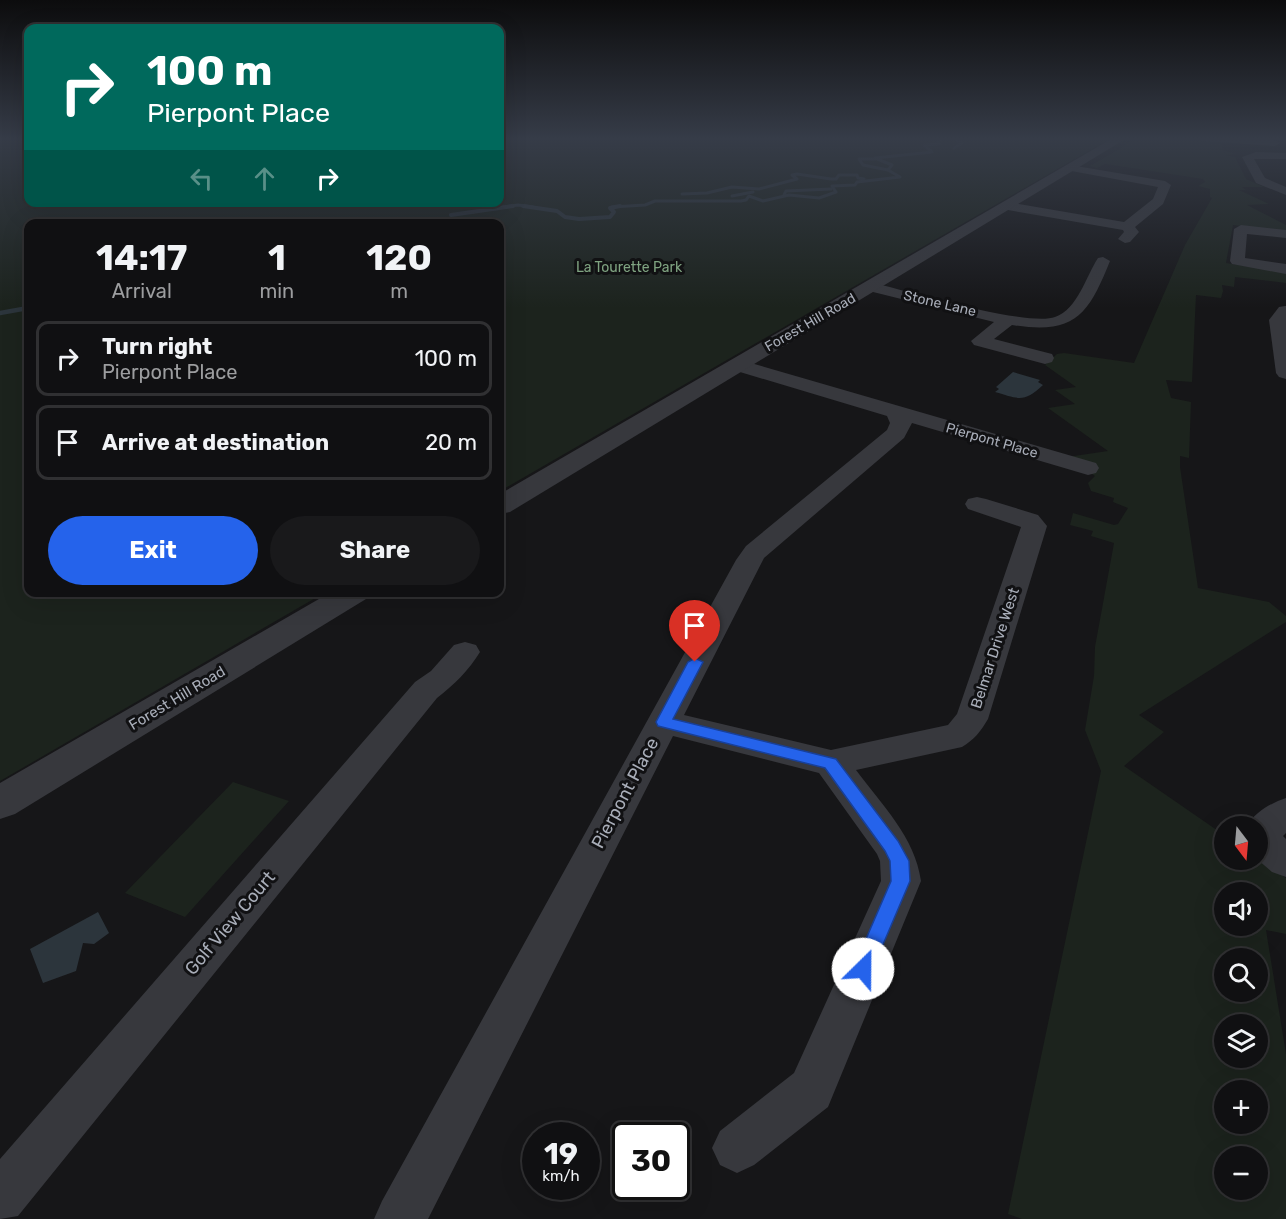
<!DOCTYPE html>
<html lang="en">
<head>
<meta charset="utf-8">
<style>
  :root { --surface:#101012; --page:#19191b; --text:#f1f3f6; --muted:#9c9d9f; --line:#303032; --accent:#2563eb }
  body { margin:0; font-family:Rubik,sans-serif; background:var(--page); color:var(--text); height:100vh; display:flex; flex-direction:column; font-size:22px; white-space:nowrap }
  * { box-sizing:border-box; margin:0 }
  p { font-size:20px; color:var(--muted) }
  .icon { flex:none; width:33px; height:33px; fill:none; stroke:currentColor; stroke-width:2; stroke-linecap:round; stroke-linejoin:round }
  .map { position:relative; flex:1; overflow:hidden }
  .side { position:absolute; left:24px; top:219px; width:480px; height:378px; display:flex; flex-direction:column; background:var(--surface); border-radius:12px; box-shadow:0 6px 24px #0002,0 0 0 2px var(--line) }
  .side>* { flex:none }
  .hud { position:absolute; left:24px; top:24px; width:480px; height:183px; border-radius:12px; box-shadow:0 6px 24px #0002,0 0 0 2px var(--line); background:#00695c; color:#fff; overflow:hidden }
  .needle { width:39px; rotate:164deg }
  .buttons { position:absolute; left:1214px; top:816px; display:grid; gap:12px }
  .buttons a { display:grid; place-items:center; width:54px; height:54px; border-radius:50%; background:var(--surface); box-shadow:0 6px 24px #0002,0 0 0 2px var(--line); font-size:30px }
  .speed { position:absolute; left:522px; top:1122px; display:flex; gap:12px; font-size:30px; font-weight:700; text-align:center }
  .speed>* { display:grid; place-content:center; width:78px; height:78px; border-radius:50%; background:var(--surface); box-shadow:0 6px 24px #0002,0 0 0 2px var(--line); line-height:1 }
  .speed small { font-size:15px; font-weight:400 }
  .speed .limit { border:3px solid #111; border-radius:9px; background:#fff; color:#111 }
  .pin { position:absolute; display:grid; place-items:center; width:51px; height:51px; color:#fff; margin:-62px -26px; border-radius:50% 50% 50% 0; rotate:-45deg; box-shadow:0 0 6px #0007 }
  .pin .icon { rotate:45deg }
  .me { position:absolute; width:66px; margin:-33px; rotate:23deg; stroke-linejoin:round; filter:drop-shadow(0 0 4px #0008) }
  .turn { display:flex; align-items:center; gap:21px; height:126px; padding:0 24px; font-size:27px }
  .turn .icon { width:78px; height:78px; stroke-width:2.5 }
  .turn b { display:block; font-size:42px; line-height:51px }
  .lanes { display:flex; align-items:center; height:57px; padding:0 24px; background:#0003; justify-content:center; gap:30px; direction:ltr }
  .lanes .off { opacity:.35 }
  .eta { display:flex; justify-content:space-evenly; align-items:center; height:102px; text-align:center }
  .eta b { font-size:36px; font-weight:700; line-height:42px }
  .button { display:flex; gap:12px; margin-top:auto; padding:12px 24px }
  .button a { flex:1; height:69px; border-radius:36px; background:var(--accent); color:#fff; font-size:24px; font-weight:700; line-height:69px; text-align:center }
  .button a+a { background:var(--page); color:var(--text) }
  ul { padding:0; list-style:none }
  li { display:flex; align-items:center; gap:18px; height:75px; margin:0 12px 9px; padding:0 12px; border:3px solid var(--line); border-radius:12px }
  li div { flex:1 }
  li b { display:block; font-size:22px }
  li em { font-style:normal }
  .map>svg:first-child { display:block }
  .green { fill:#1c231d; fill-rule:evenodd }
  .water { fill:#2c353c }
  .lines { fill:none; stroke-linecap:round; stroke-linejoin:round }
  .stream-far2 { stroke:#2c353c; stroke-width:3 }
  .stream-far1 { stroke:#2c353c; stroke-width:4 }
  .stream { stroke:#2c353c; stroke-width:4.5 }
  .minor { fill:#37383d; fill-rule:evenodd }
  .tertiary { fill:#37383d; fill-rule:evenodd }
  .route { fill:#2563eb; stroke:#184099; stroke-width:1.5 }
  .labels { text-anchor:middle; stroke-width:6; stroke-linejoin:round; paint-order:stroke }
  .far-park-label { font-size:14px; fill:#7fa381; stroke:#111113 }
  .far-street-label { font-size:14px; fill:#a8adb8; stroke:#111113 }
  .street-label { font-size:15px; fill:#a8adb8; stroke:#111113 }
  .near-street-label { font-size:18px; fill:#a8adb8; stroke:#111113 }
</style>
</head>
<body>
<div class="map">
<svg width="1286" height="1219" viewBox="0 0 1286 1219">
  <rect width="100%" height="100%" fill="#161618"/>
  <!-- green -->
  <g class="green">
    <polygon points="0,138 28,138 28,202 500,202 500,138 1111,138 500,491 500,224 28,224 28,592 324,593 0,781"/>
    <path d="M1138 138 1221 142 1223 150 1236 154 1226 155 1235 157 1246 179 1264 187H1242L1246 190H1239L1269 204 1247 205 1286 225V232L1233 225 1226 263 1286 272V283L1235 277 1234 287 1222 285 1223 291 1221 298 1196 295 1192 382 1166 380 1171 398 1191 402 1189 458 1180 456V467L1198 588 1269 602 1286 616V622L1139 715 1164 732 1124 766 1224 835V860L1257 858 1286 878V934L1266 930 1286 1054V1219H1022L1008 1214 1101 771 1085 730 1094 676 1095 647 1114 543 1091 536 1093 531 1070 525 1073 513 1114 525 1118 524 1128 508 1113 502 1114 498 1091 491 1088 483 1095 476 1067 457 1108 451 1048 408 1075 404 1055 390 1076 387 1045 365 1057 354 1064 353 1134 363 1185 245 1212 198 1210 197V189L1198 186 1205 182 1203 179 1105 164 1097 168 1090 166ZM1224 892H1257V926H1224ZM1224 958H1257V992H1224ZM1224 1024H1257V1058H1224ZM1224 1090H1257V1124H1224ZM1224 1156H1257V1190H1224Z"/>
    <polygon points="233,782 289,801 185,917 125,893"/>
  </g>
  <!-- water -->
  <g class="water">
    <path d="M1013 372 1040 380 1038 382 1043 385C1024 403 1019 399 995 392L999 389 996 387Z"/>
    <polygon points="98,912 109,933 94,944 83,943 76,971 43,983 30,949"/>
  </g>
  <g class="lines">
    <!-- stream-far2 -->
    <g class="stream-far2">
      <polyline points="952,138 962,143 954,148"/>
      <polyline points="875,159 859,159 863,165 888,170"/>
      <polyline points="682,194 707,193 732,187 759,189 797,179 792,175 797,174 831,179 836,179 839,175 857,175 858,178 864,179"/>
      <polyline points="784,195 786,191 831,189"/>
      <polyline points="732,196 753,192"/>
      <polyline points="503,207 518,205 533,207"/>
      <polyline points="612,207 645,205 655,201 741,201 746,200 749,196 763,201 789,195 819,198 836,192 832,186 855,185 857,182 900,177 888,170 892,165 875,158 932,152 924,145 939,144 938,140 944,138"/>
    </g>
    <!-- stream-far1 -->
    <g class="stream-far1">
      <polyline points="523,206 557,211 565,217 579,219 610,217 614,212 610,208 620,206"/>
      <polyline points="451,215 513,206"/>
    </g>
    <!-- stream -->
    <polyline class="stream" points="0,313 28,308"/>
    <!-- minor -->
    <g class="minor">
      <path d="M1198 138C1215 137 1268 134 1280 143L1275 146 1203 141Z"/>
      <polygon points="1256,152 1286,153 1286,159 1254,159 1265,178 1286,187 1286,195 1256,183 1242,157"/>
      <polygon points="1070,165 1165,181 1171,185 1163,204 1135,227 1139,232 1130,242 1125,243 1118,239 1124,232 1123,230 1008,210 1002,206 1008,202 1124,222 1153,199 1158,187 1066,170 1066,166"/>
      <polygon points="1241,225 1286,230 1286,238 1247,234 1245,258 1286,264 1286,274 1232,264 1230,261 1234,229"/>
      <path d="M1103 257 1110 261C1088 316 1074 335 1012 325L994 339 1052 354 1054 358 1052 362 1045 364 974 345 971 341 994 322 865 290 863 287 871 282C905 291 1028 327 1055 317 1078 309 1086 276 1098 258Z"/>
      <polygon points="1285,306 1286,306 1286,379 1279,377 1276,373 1269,320 1279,307"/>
      <path d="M737 359 1096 463 1099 468 1096 473 1088 475 912 423 904 438 764 558 684 715 831 750 948 725 957 714 1021 527 968 509 965 504 968 499 977 497 986 499 1038 515 1047 526 988 719C981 731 974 740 962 747L856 770C882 805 915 837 921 881L828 1107 754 1165 737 1173 720 1165 712 1148 720 1131 794 1073 881 881 880 861 877 854 819 773 673 736 428 1219H374L382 1201 736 560 746 546 887 430 890 423 887 416 730 369 728 365 730 361Z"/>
      <path d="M465 642 476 645 480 652C469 670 454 685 437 698L18 1216 0 1219V1159L415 682 431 671 454 645Z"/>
      <path d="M1286 798V833L1283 836 1286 839V877L1272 872 1257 859V826H1247C1255 812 1271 803 1286 798Z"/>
    </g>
    <!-- tertiary -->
    <g class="tertiary">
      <polygon points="1113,138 1127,138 510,512 500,514 500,494"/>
      <polygon points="1199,138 1213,138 1207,142"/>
      <polygon points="331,592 371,592 366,599 15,814 0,819 0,783"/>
    </g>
  </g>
  <!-- sky -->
  <linearGradient id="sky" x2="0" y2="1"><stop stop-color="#0c0c0d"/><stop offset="0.45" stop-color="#363c48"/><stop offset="1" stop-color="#363c48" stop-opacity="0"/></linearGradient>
  <rect width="1286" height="308" fill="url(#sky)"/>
  <!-- route -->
  <polygon class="route" points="695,658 703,662 673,719 836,759 898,841 909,861 910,881 870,975 863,978 856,975 853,969 891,881 890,861 885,851 825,768 658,726 656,722 688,662"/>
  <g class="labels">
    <!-- far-park labels -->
    <g class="far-park-label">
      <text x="629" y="272">La Tourette Park</text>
    </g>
    <!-- far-street labels -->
    <g class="far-street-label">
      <text transform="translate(940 303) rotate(13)" y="5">Stone Lane</text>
      <text transform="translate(810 322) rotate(-30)" y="5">Forest Hill Road</text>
      <text transform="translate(992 440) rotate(16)" y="5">Pierpont Place</text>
    </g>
    <!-- street labels -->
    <g class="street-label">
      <text transform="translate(995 648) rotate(-72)" y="5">Belmar Drive West</text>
      <text transform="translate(177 698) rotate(-31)" y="5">Forest Hill Road</text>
    </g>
    <!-- near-street labels -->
    <g class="near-street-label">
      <text transform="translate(625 793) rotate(-62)" y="6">Pierpont Place</text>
      <text transform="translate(230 923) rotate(-50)" y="6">Golf View Court</text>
    </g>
  </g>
</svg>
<div class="buttons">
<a><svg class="needle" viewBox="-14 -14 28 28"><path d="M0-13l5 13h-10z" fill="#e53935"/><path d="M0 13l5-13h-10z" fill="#9c9d9f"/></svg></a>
<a><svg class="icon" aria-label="sound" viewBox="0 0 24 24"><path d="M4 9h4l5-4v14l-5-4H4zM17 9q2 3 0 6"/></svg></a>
<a><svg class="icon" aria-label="search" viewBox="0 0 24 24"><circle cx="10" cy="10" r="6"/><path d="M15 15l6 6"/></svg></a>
<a><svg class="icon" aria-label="layers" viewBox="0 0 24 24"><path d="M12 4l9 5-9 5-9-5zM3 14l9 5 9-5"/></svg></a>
<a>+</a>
<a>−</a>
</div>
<div class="speed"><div>19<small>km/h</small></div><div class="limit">30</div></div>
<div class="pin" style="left:695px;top:662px;background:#d93025"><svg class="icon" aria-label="arrive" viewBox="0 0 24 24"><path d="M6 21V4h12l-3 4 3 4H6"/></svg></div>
<svg class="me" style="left:863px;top:969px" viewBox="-20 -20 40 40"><circle r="19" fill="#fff"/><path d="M0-13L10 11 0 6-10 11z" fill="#2563eb"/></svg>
<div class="hud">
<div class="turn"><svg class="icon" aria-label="right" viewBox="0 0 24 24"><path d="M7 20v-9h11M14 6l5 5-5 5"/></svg><div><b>100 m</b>Pierpont Place</div></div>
<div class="lanes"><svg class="icon off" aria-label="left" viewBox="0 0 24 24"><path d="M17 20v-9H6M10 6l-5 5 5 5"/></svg><svg class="icon off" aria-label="ahead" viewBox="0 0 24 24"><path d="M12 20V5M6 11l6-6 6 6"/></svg><svg class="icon" aria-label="right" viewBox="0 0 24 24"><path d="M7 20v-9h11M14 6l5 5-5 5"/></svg></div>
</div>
<section class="side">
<div class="eta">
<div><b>14:17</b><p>Arrival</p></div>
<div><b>1</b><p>min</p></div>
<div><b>120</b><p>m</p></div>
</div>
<ul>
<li><svg class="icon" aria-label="right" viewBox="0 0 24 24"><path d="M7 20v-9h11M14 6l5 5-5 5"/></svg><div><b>Turn right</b><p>Pierpont Place</p></div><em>100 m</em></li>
<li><svg class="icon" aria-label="arrive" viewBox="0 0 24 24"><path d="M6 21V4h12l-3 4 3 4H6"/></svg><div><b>Arrive at destination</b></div><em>20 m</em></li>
</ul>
<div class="button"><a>Exit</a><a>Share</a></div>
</section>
</div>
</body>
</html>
